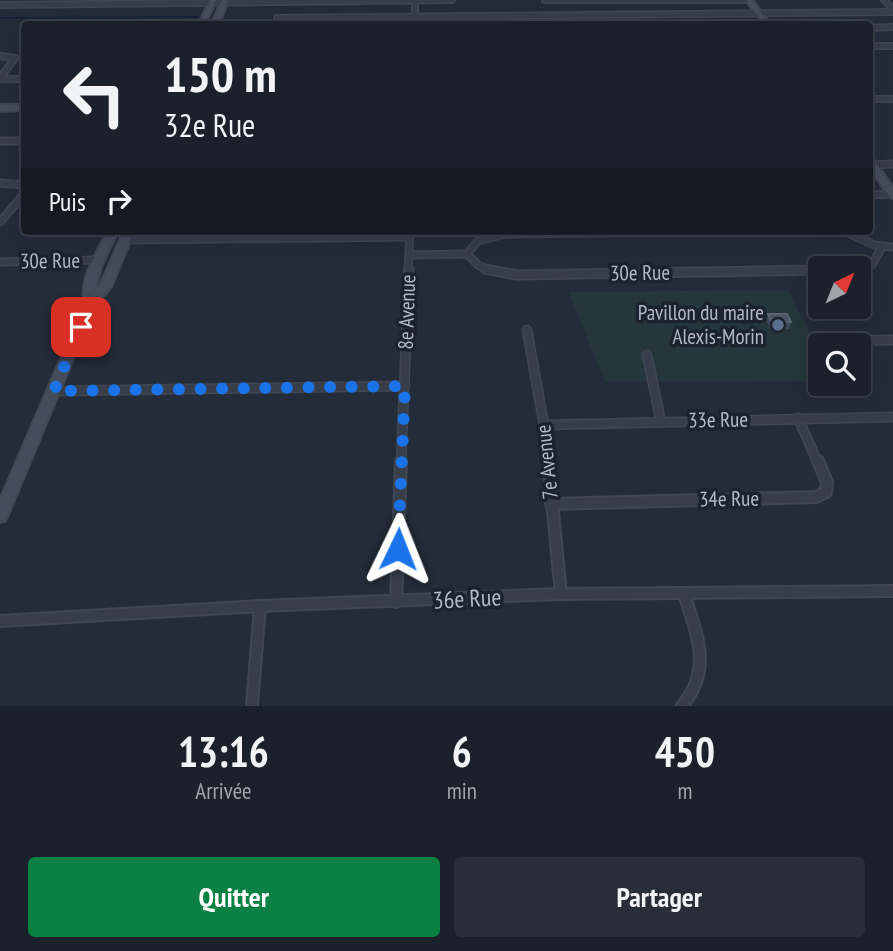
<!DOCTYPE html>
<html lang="fr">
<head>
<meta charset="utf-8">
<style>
  :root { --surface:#1b212b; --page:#282e37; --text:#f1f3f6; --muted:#a0a3a9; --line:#393e47; --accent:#0b8043 }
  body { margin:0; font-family:"PT Sans Narrow",sans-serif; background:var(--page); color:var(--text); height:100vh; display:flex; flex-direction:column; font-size:26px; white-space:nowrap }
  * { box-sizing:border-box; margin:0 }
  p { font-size:23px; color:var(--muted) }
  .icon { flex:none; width:38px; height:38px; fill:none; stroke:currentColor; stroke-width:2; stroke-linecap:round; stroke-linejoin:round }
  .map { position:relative; height:706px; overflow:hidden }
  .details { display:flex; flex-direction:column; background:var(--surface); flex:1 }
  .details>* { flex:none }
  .guide { position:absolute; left:21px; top:21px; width:852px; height:214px; border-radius:7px; box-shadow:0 7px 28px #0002,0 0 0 2px var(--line); background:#1b212b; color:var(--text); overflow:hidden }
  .needle { width:46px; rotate:43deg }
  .controls { position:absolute; left:808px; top:256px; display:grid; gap:14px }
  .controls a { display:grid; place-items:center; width:63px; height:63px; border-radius:7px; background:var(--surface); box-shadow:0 7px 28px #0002,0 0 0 2px var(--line); font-size:35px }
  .pin { position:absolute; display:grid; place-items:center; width:60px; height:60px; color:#fff; margin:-30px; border-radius:14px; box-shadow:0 4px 10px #0006 }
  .me { position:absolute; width:77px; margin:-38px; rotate:2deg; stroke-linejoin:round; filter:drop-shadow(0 0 5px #0008) }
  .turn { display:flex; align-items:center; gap:24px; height:147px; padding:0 28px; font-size:32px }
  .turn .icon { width:91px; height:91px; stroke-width:2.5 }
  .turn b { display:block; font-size:49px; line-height:60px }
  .then { display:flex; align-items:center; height:66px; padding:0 28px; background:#0003; gap:14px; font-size:26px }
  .eta { display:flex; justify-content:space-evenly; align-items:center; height:119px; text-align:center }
  .eta b { font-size:42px; font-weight:700; line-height:49px }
  .button { display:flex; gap:14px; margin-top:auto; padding:14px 28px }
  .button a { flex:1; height:80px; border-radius:7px; background:var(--accent); color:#fff; font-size:28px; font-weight:700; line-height:80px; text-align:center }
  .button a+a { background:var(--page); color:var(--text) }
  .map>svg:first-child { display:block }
  .green { fill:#25373a }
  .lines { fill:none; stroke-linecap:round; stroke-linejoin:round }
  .stream { stroke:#182236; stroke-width:2 }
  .street-far3-casing { stroke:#404753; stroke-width:8 }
  .street-far2-casing { stroke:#404753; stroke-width:9 }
  .street-far1-casing { stroke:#404753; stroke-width:11 }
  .street-casing { stroke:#404753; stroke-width:14 }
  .secondary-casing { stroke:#404753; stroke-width:4 }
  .street-far3 { stroke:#373e4a; stroke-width:5 }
  .street-far2 { stroke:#373e4a; stroke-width:6 }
  .street-far1 { stroke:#373e4a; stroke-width:8 }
  .street { stroke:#373e4a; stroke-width:10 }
  .secondary { fill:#454d5c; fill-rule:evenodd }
  .wall { fill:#3f4858 }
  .building { fill:#4b5464; stroke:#5b6473; stroke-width:2 }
  .route { stroke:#1a73e8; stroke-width:12; stroke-dasharray:0 21.6 }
  .service-dot { fill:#5c6f8a; stroke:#1c232e; stroke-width:2.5 }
  .labels { text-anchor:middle; stroke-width:7; stroke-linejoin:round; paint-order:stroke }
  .street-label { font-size:21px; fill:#b2b9c6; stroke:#1c232e }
  .poi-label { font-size:21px; fill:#b2b9c6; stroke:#1c232e; text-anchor:end }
  .near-street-label { font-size:24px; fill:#b2b9c6; stroke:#1c232e }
</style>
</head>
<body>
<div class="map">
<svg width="893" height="706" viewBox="0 0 893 706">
  <rect width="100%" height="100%" fill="#242c39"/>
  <!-- green -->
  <polygon class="green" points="788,290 821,355 821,381 605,382 569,292"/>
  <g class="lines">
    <!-- stream -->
    <polyline class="stream" points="0,18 197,17"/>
    <!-- street-far3 casing -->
    <g class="street-far3-casing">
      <g id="street-far3">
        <polyline points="415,0 415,24"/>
        <polyline points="545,0 752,0"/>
        <polyline points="884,0 893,9"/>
        <polyline points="0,5 452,0"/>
        <polyline points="277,18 893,12"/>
        <polyline points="870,28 893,27"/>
        <polyline points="870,46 893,46"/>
        <polyline points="0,56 15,58 0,78"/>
        <polyline points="0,79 24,79"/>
        <polyline points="870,99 893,99"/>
      </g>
    </g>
    <!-- street-far2 casing -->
    <g class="street-far2-casing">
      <g id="street-far2">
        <polyline points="0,141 24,141"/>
        <polyline points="870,165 893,164"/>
        <polyline points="0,183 24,185"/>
        <polyline points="870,195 893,194"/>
        <polyline points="0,222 24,194"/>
        <polyline points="844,231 874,245 893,247"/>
        <polyline points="125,240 410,237"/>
        <polyline points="467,254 478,265 490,271"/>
        <polyline points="409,255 467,254 478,241 506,234 742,231"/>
        <polyline points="0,262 99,260"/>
        <polyline points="859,269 872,265 882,247"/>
        <polyline points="408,271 410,231"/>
        <polyline points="758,271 821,270"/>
      </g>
    </g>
    <!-- street-far1 casing -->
    <g class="street-far1-casing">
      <g id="street-far1">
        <polyline points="485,269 517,275 821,270"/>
        <polyline points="527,330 544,425 548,463"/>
        <polyline points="815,341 893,340"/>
        <polyline points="647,355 661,422"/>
        <polyline points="54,391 405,386"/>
        <polyline points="798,418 818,463"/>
        <polyline points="544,425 893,417"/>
        <polyline points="401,463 409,269"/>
      </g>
    </g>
    <!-- street casing -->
    <g class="street-casing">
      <g id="street">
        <polyline points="548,461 561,594"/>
        <polyline points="551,504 816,497 826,492 827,482 818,461"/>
        <polyline points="396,602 401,461"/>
        <polyline points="0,621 260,606 561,594 893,591"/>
        <polyline points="252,706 260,606"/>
        <path d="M682 706C713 669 697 635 684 594"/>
      </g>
    </g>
    <!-- secondary casing -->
    <g class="secondary-casing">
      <g id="secondary">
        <polygon points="210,0 216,0 205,24 199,24"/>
        <polygon points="222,0 228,0 219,24 212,24"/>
        <polygon points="746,0 752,0 770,24 764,24"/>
        <polygon points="0,105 24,105 24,110 0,111"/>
        <polygon points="870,158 873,159 893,188 893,198 890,197 870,168"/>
        <path d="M108 231H118L101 267 94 292 100 286 124 231H134L111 287 95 306 7 517 5 521 0 522V500L84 305C80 278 96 254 108 231Z"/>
      </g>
    </g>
    <!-- street-far3 -->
    <use href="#street-far3" class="street-far3"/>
    <!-- street-far2 -->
    <use href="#street-far2" class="street-far2"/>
    <!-- street-far1 -->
    <use href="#street-far1" class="street-far1"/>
    <!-- street -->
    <use href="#street" class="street"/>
    <!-- secondary -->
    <use href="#secondary" class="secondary"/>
  </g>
  <!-- wall -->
  <polygon class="wall" points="768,314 791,322 789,329 771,330 767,322"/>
  <!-- building -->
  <polygon class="building" points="768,314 787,314 791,322 772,322"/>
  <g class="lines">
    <!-- route -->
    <polyline class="route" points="81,327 54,391 405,386 398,549"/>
  </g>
  <!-- markers -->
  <circle class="service-dot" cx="778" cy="325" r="7"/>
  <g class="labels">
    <!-- street labels -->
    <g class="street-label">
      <text transform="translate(50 261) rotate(-1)" y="7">30e Rue</text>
      <text transform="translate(640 273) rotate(-1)" y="7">30e Rue</text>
      <text transform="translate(407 312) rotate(-88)" y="7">8e Avenue</text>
      <text transform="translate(718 420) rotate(-1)" y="7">33e Rue</text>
      <text transform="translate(547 462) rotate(-96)" y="7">7e Avenue</text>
      <text transform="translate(729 499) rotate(-1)" y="7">34e Rue</text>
    </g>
    <!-- poi labels -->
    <g class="poi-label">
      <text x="764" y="320">Pavillon du maire<tspan x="764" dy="24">Alexis-Morin</tspan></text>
    </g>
    <!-- near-street labels -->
    <g class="near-street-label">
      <text transform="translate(467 599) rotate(-3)" y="8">36e Rue</text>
    </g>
  </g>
</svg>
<div class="controls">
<a><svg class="needle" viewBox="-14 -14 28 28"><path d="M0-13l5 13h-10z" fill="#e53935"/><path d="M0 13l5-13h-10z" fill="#a0a3a9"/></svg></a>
<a><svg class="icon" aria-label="search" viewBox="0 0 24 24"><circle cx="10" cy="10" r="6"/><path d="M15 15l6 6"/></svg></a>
</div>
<div class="pin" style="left:81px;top:327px;background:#d93025"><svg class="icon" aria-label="arrive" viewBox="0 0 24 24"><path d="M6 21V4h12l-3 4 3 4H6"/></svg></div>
<svg class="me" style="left:398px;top:549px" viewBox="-20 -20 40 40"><path d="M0-17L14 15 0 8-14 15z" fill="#1a73e8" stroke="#fff" stroke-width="4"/></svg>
<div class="guide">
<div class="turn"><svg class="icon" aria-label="left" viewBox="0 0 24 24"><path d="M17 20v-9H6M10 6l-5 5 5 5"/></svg><div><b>150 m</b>32e Rue</div></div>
<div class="then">Puis<svg class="icon" aria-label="right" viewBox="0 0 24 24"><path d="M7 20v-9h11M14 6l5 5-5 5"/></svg></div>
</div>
</div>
<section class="details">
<div class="eta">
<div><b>13:16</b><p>Arrivée</p></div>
<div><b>6</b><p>min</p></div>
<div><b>450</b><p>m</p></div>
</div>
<div class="button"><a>Quitter</a><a>Partager</a></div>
</section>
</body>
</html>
